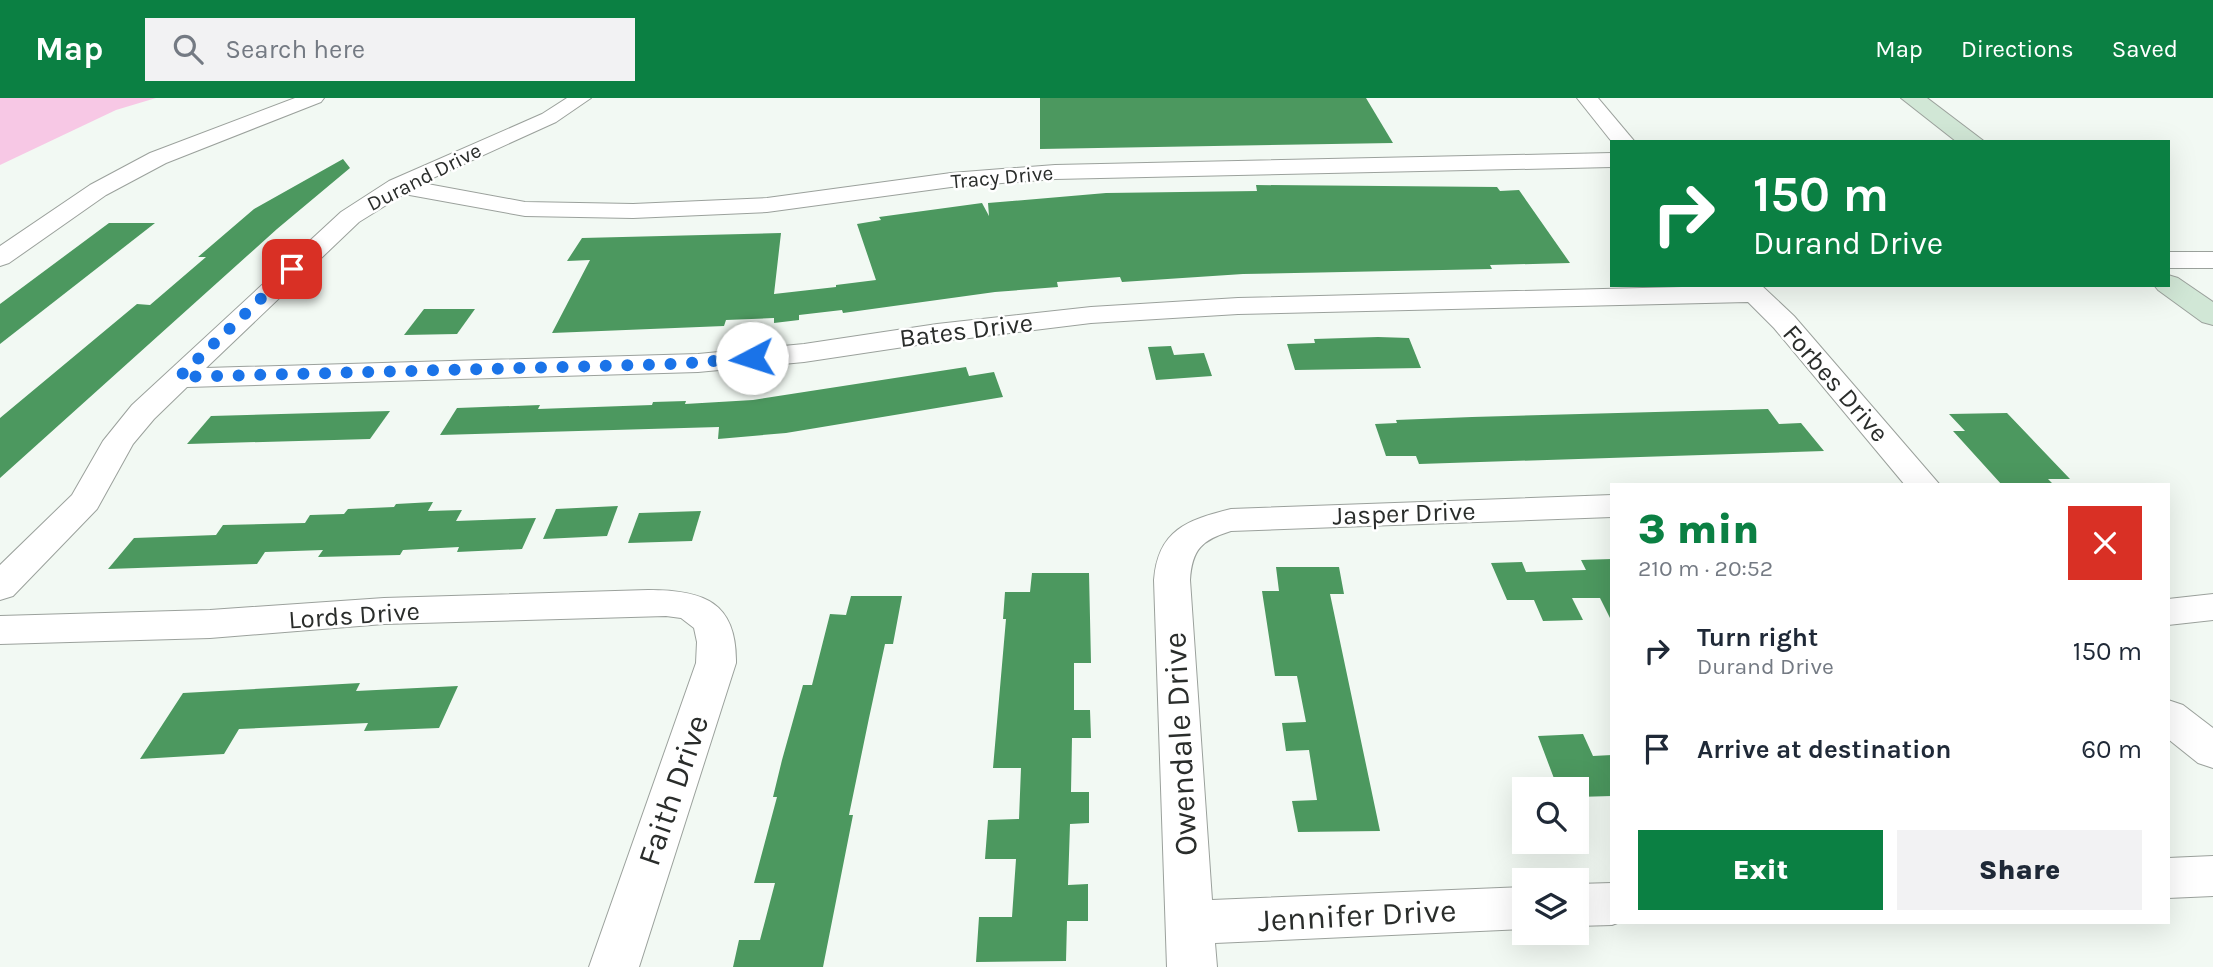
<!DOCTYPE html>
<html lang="en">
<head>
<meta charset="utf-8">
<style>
  :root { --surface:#fff; --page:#f2f2f3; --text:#1f2937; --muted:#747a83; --accent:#0b8043 }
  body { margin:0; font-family:Karla,sans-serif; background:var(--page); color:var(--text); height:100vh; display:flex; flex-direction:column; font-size:26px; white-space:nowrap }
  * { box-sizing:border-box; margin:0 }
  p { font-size:23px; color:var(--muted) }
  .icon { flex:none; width:38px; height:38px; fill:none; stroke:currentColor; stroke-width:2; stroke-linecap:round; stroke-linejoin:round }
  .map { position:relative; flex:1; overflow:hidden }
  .panel { position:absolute; left:1610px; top:385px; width:560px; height:441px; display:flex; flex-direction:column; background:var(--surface); border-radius:0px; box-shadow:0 7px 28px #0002 }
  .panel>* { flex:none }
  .hud { position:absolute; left:1610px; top:42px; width:560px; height:147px; border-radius:0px; box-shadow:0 7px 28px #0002; background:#0b8043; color:#fff; overflow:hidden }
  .fabs { position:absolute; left:1512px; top:679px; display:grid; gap:14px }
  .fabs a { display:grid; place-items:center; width:77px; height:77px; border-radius:0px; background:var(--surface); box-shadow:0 7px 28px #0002; font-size:35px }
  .pin { position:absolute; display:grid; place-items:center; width:60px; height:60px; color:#fff; margin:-30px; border-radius:14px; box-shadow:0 4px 10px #0006 }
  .me { position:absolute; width:77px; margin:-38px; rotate:265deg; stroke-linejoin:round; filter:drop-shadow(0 0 5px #0008) }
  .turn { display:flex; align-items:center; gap:24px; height:147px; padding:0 28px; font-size:32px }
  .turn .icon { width:91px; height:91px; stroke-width:2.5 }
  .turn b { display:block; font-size:49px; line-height:60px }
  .round { display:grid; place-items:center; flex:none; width:74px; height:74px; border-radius:0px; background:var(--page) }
  .head { display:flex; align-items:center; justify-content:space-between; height:119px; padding:0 28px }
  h1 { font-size:42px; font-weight:800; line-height:52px; color:var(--accent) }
  .action { display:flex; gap:14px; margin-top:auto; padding:14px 28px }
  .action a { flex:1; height:80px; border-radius:0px; background:var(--accent); color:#fff; font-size:28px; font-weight:800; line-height:80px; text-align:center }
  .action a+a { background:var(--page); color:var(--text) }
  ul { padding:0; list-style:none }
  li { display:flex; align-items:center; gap:21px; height:98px; padding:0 28px }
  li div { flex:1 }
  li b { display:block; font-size:26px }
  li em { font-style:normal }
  header { display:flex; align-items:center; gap:42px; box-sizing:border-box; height:98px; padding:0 35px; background:var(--accent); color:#fff }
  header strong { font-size:33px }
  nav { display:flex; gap:38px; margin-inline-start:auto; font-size:24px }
  .search { width:490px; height:63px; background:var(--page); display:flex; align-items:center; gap:18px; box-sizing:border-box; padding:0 24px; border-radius:0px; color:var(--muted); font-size:26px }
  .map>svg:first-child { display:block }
  .green { fill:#f7c8e5 }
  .building { fill:#4c985f }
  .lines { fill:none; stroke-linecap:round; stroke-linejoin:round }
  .minor-casing { stroke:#9ba19c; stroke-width:2 }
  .secondary-casing { stroke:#9ba19c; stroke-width:2 }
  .minor { fill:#fff; fill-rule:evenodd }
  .secondary { fill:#d1e7d6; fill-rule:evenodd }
  .route { stroke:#1a73e8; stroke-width:12; stroke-dasharray:0 21.6 }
  .labels { text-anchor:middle; stroke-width:5; stroke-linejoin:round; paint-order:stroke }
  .far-street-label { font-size:21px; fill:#2a2d2b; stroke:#fff }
  .street-label { font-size:26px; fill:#2a2d2b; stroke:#fff }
  .near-street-label { font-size:32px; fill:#2a2d2b; stroke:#fff }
</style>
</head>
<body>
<header>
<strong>Map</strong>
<div class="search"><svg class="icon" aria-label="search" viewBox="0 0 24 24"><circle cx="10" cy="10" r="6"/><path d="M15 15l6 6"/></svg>Search here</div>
<nav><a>Map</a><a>Directions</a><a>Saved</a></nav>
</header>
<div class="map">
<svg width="2213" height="869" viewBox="0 0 2213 869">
  <rect width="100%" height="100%" fill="#f2f9f3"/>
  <!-- green -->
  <polygon class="green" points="0,0 156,0 116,12 0,67"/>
  <!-- building -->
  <g class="building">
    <polygon points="1040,0 1366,0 1393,45 1040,51"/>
    <polygon points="343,61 350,70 277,131 0,380 0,320 137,206 150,207 206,159 198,159 254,111"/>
    <polygon points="1256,87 1497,89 1500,93 1519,92 1570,165 1490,167 1492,171 1243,176 1122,184 1120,179 1057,184 1058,189 995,194 843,215 842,212 799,217 799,222 774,225 774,220 726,222 724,228 552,235 590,162 567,163 582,140 781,135 774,196 836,189 836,187 876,182 857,126 881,122 879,119 982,105 989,118 988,105 1106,95 1257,93"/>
    <polygon points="109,125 155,125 0,246 0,206"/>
    <polygon points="424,211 475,211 457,236 404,237"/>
    <polygon points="1378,239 1409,240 1421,270 1295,272 1287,246 1315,245 1314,241"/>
    <polygon points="1171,248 1174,257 1204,255 1212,278 1156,282 1148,249"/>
    <polygon points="966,269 969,278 994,274 1003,299 786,335 718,341 719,329 440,337 457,310 540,307 538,311 652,307 653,304 686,303 685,306 753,302"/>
    <polygon points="1768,311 1779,326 1801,325 1824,353 1419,366 1416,358 1386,358 1375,326 1397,325 1396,322 1472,319"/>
    <polygon points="390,313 370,341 187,346 211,318"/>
    <polygon points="2007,315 2070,381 2048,381 2054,387 2002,387 1953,333 1965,333 1949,316"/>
    <polygon points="433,404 428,413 462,412 456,423 536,420 522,451 457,454 459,449 403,452 400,457 318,459 323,452 265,454 257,466 108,471 134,440 216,437 223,427 305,425 310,417 344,416 348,411 394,409 396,406"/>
    <polygon points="618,408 607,438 543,441 556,411"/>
    <polygon points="701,413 692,443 628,445 639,415"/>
    <polygon points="1612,461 1612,524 1600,500 1572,500 1583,522 1543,523 1534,502 1507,502 1491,465 1522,464 1526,474 1586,472 1581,462"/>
    <polygon points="1276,469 1339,469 1344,496 1330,496 1380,733 1298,734 1292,703 1317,702 1309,652 1286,653 1282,625 1306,624 1297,578 1275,578 1262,493 1279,493"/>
    <polygon points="1032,475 1089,475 1091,565 1074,565 1074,612 1090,612 1091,640 1072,640 1071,694 1089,694 1089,725 1070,726 1068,787 1088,786 1088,823 1067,823 1066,863 976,864 979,819 1012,819 1016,761 985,761 988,722 1019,721 1021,670 993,670 1006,521 1003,521 1005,494 1030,494"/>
    <polygon points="851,498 902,498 893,546 885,546 869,620 849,717 853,717 823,869 733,869 739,842 760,842 775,785 754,785 777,699 773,699 782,662 803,587 812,587 830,516 846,517"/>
    <polygon points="360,585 356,593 458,588 439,630 364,633 368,625 239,631 224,656 140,661 183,595"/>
    <polygon points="1583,636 1593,658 1612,657 1612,698 1577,699 1577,691 1558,691 1538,638"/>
  </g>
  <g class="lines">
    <!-- minor casing -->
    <g class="minor-casing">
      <g id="minor">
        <polygon points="295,0 324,0 321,4 166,65 106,97 9,165 0,168 0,148 90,87 150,55"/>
        <polygon points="567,0 591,0 556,24 422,85 525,104 633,106 767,100 951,75 1055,67 1612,55 1612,69 1055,81 951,89 767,114 633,120 525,118 404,96 359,124 206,270 698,256 804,246 937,226 1091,209 1238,200 1761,187 1794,218 1940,387 1905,387 1774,230 1748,204 1238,216 1091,225 937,244 804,264 698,274 187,289 154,321 133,346 97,411 13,498 0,502 0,467 72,397 103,343 132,307 341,114 389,83 542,16"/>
        <polygon points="1577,0 1598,0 1635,44 1612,44"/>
        <rect x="2168" y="154" width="45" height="16"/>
        <path d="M1612 397V419L1231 433C1202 442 1192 451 1190 482L1212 802 1524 789V831L1215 845 1217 869H1167L1154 482C1158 432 1187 422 1231 411Z"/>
        <path d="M648 492C704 492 737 504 736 565L639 869H589L696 565 697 544 694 530 681 520 666 518 384 526 210 540 0 546V518L210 512 384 500Z"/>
        <polygon points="2213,496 2213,522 2168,527 2168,501"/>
        <polygon points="2168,602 2183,607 2213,630 2213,670 2198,665 2168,641"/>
        <polygon points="2213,758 2213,798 2168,800 2168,760"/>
        <polygon points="1612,785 1612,824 1620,824 1612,827 1577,828 1577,786"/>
      </g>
    </g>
    <!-- secondary casing -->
    <g class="secondary-casing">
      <g id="secondary">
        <polygon points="1901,0 1927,0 1985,44 1957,44"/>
        <polygon points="2168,177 2178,180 2213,204 2213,227 2202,224 2158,192 2154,187 2168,187"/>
      </g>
    </g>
    <!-- minor -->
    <use href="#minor" class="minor"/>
    <!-- secondary -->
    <use href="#secondary" class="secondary"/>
  </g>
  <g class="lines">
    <!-- route -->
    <polyline class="route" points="292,171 179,279 675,266 752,260"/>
  </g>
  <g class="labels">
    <!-- far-street labels -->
    <g class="far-street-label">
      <text transform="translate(424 79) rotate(-27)" y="7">Durand Drive</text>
      <text transform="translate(1002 79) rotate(-5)" y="7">Tracy Drive</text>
    </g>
    <!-- street labels -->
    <g class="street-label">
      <text transform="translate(966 232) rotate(-7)" y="9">Bates Drive</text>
      <text transform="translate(1836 285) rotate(49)" y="9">Forbes Drive</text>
      <text transform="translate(1404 415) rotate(-2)" y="9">Jasper Drive</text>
      <text transform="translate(354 517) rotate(-4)" y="9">Lords Drive</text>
    </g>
    <!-- near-street labels -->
    <g class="near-street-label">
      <text transform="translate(1180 646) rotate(-93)" y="11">Owendale Drive</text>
      <text transform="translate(673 692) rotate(-71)" y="11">Faith Drive</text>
      <text transform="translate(1357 817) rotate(-3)" y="11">Jennifer Drive</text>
    </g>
  </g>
</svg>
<div class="fabs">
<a><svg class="icon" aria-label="search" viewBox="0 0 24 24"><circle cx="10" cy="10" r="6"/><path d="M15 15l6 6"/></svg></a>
<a><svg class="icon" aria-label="layers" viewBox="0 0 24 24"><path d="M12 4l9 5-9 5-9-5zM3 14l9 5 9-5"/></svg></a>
</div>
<div class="pin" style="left:292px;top:171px;background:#d93025"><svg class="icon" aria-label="arrive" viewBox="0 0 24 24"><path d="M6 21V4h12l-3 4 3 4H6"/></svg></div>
<svg class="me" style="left:752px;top:260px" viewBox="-20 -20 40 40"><circle r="19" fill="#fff"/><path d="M0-13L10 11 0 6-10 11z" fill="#1a73e8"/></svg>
<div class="hud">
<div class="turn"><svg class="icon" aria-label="right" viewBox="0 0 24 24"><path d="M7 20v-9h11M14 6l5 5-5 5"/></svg><div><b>150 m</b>Durand Drive</div></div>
</div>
<section class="panel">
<div class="head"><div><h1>3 min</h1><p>210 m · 20:52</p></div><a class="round" style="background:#d93025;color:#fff"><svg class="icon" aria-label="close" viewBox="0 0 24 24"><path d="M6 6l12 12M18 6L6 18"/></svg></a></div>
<ul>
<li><svg class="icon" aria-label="right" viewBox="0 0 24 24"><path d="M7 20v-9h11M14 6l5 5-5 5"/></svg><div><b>Turn right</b><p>Durand Drive</p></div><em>150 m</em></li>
<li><svg class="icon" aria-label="arrive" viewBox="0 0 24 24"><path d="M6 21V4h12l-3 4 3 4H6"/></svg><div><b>Arrive at destination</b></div><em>60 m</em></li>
</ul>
<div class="action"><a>Exit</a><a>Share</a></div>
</section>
</div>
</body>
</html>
